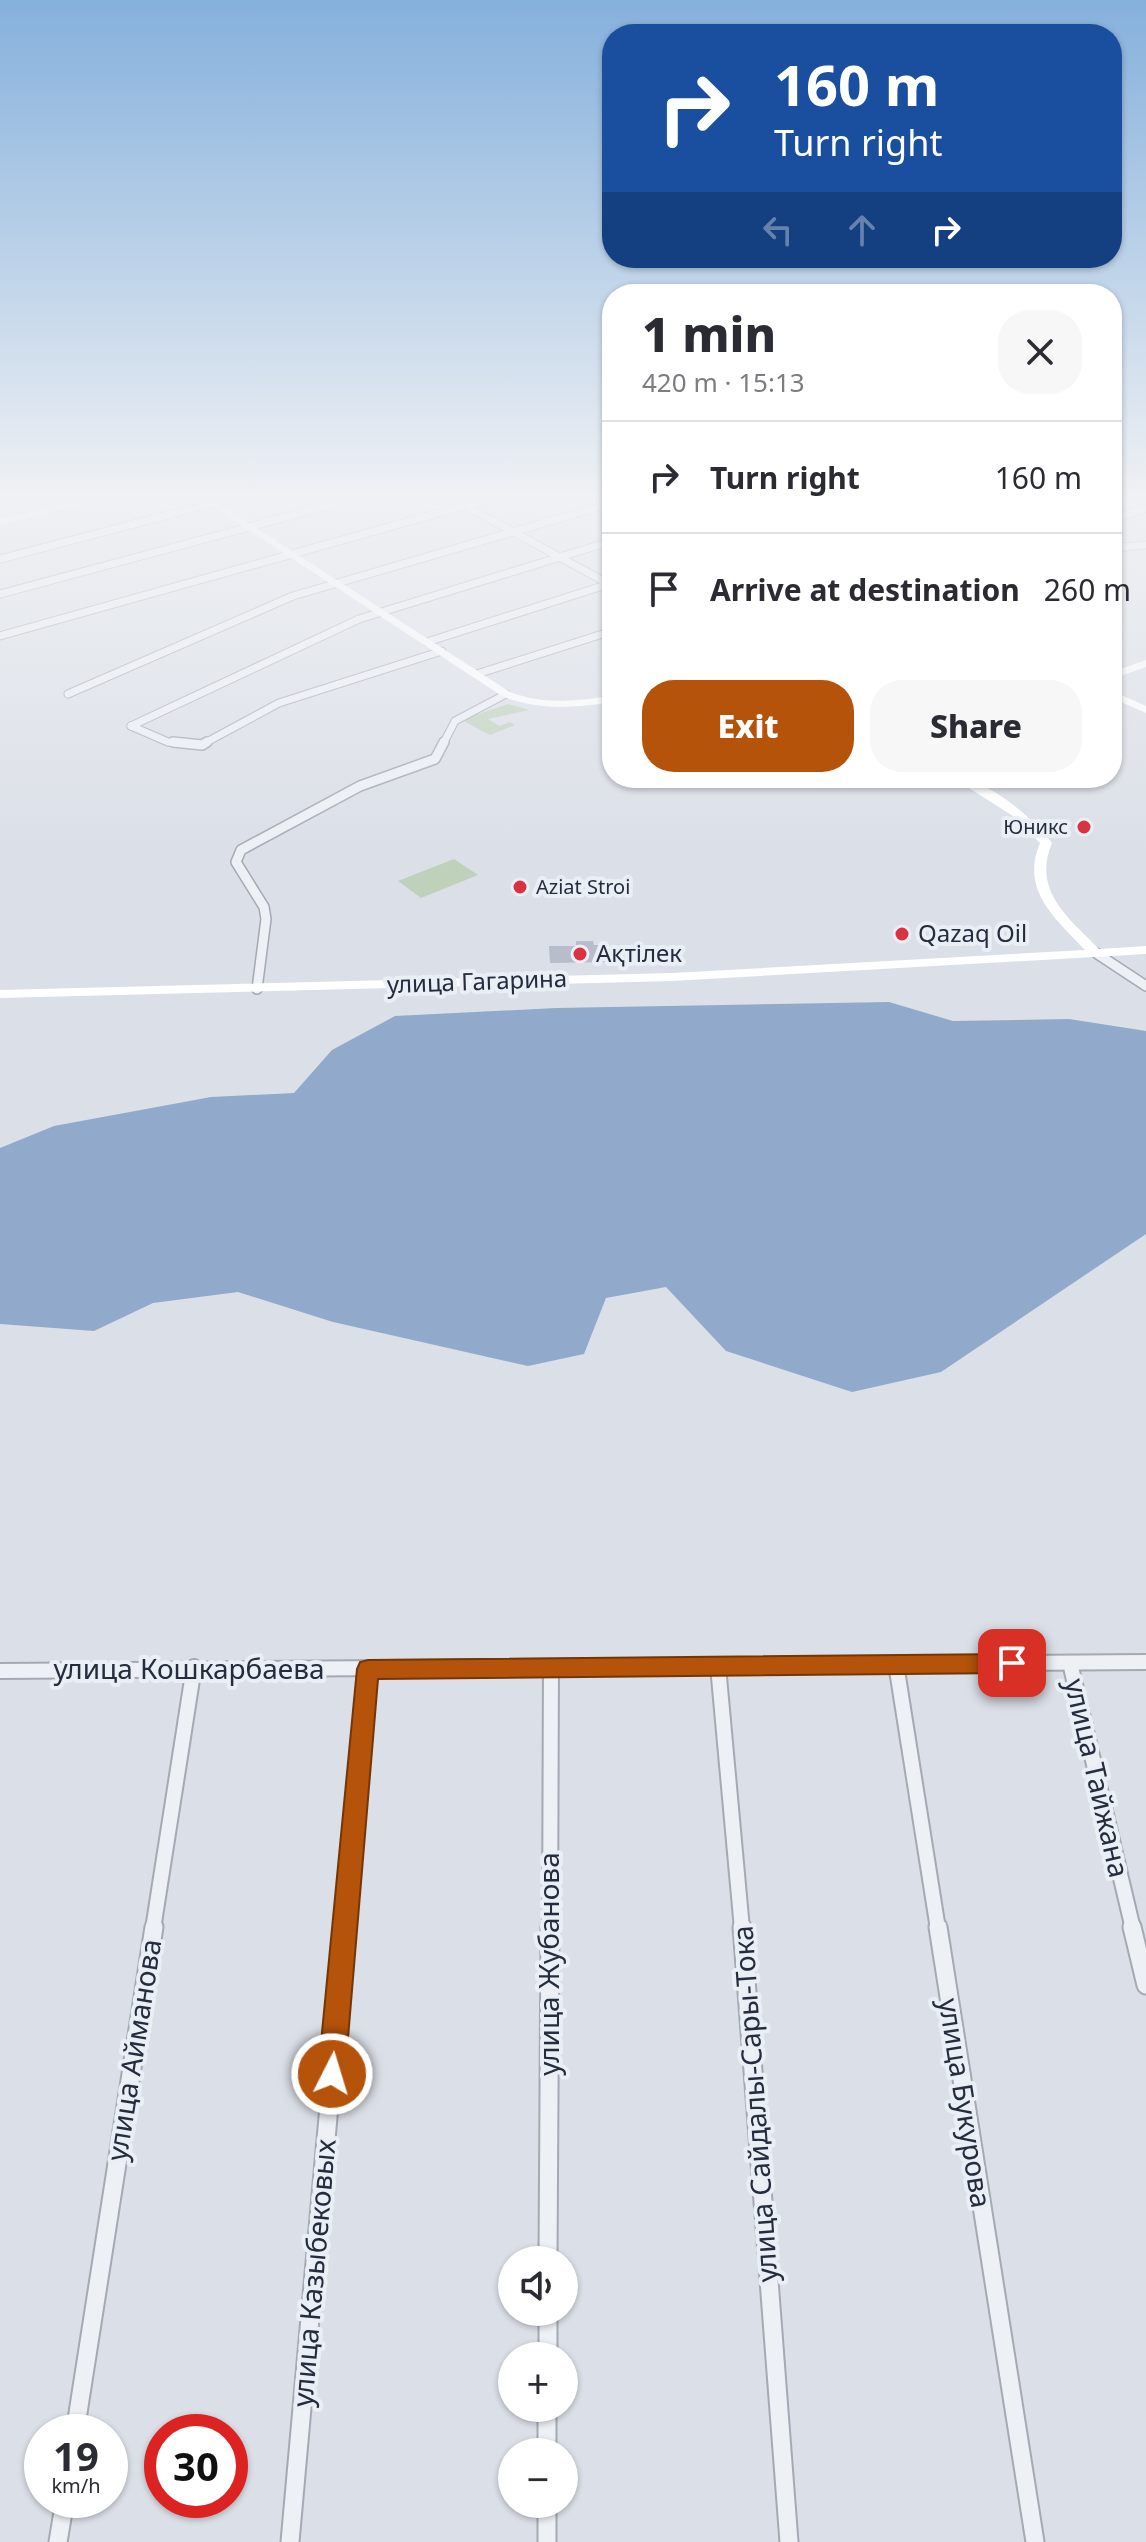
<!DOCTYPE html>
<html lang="en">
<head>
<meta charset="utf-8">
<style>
  :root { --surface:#fff; --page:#f7f7f7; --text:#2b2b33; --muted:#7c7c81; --line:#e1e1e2; --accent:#b45309 }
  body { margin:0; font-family:"Noto Sans",sans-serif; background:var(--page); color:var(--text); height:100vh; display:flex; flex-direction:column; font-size:30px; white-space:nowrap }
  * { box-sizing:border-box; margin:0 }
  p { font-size:26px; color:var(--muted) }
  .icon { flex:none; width:44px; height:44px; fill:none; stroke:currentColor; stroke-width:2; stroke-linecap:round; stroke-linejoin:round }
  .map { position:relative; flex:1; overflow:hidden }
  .details { position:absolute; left:602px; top:284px; width:520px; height:504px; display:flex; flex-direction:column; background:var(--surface); border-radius:32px; box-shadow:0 2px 6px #0004 }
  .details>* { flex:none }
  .top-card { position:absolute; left:602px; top:24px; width:520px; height:244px; border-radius:32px; box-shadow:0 2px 6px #0004; background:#1a4fa0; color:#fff; overflow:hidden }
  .fabs { position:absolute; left:498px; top:2246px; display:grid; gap:16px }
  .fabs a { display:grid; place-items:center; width:80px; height:80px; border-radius:50%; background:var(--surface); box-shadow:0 2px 6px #0004; font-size:40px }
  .speed { position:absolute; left:24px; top:2414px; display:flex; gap:16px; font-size:40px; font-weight:700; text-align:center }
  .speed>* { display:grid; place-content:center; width:104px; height:104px; border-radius:50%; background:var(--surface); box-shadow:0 2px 6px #0004; line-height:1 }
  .speed small { font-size:20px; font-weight:400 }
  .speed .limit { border:12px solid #d22; background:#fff; color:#111 }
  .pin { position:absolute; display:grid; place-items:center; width:68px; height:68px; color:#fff; margin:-34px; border-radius:16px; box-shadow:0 4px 12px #0006 }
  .me { position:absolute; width:88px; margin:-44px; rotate:5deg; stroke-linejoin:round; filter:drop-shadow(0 0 6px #0008) }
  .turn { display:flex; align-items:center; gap:28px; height:168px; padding:0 40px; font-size:36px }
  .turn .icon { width:104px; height:104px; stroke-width:2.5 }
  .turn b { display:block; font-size:56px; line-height:68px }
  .lanes { display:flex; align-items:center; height:76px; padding:0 40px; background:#0003; justify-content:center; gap:40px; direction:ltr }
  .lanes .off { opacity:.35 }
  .round { display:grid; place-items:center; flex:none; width:84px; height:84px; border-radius:32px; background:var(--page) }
  .headline { display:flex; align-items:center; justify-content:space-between; height:136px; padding:0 40px }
  h1 { font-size:48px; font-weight:800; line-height:60px }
  .primary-button { display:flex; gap:16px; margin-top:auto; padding:16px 40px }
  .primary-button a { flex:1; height:92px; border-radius:32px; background:var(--accent); color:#fff; font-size:32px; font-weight:800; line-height:92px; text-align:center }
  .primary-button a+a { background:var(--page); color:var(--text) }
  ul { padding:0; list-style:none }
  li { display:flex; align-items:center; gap:24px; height:112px; padding:0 40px; border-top:2px solid var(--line) }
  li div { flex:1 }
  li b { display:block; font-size:30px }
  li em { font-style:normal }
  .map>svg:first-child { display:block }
  .green { fill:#bfd1bb }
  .water { fill:#91aacb }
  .building { fill:#b7bdca }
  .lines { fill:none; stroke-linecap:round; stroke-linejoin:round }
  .street-far3-casing { stroke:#a4a9b4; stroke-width:9 }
  .street-far2-casing { stroke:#a4a9b4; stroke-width:12 }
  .street-far1-casing { stroke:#a4a9b4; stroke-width:18 }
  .street-casing { stroke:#a4a9b4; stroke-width:21 }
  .street-far3 { stroke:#edf0f5; stroke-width:7 }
  .street-far2 { stroke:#edf0f5; stroke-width:9 }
  .street-far1 { stroke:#edf0f5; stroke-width:14 }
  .street { stroke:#edf0f5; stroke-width:17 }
  .secondary { fill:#fff; fill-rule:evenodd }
  .route { fill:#b45309; stroke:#753606; stroke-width:2 }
  .poi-dot { fill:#da3241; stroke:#eaeef5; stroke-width:3 }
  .labels { text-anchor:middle; stroke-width:8; stroke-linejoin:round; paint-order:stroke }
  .far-poi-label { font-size:20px; fill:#242c3e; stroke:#eaeef5; text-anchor:end }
  .poi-label { font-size:24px; fill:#242c3e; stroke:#eaeef5; text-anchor:start }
  .street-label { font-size:24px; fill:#242c3e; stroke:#eaeef5 }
  .near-street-label { font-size:28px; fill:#242c3e; stroke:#eaeef5 }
</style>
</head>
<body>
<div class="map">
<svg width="1146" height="2542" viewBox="0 0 1146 2542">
  <rect width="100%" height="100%" fill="#dbdfe7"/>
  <!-- green -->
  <g class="green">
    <polygon points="508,704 529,710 488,719 499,726 510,722 515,725 490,735 465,722 467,718"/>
    <polygon points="454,859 478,875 421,898 398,881"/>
  </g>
  <!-- water -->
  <polygon class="water" points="889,1002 953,1021 1069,1019 1146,1031 1146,1234 941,1372 852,1392 726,1351 666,1287 606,1298 584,1354 528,1366 333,1322 238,1292 153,1303 94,1331 0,1324 0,1148 54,1126 211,1097 294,1093 332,1050 395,1016 556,1008"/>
  <!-- building -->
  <polygon class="building" points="576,941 593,941 594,945 609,945 610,962 550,963 549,946 576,946"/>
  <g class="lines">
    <!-- street-far3 casing -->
    <g class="street-far3-casing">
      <g id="street-far3">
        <polyline points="451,498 611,585"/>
        <polyline points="1112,520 1146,508"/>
        <polyline points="1112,548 1146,545"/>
        <polyline points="0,559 233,498"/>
        <polyline points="0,594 357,498"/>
        <polyline points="0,636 492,498"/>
        <polyline points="427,642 612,583"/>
        <polyline points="477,674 612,631"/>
        <polyline points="68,694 293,596 612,503"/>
        <polyline points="131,726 359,619 612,541"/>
        <polyline points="131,726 168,742 196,744"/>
        <polyline points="203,744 279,703 442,651"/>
        <polyline points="443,744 455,721 506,694"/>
      </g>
    </g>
    <!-- street-far2 casing -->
    <g class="street-far2-casing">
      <g id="street-far2">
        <polyline points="173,742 202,745 207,742"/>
        <polyline points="1096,953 1146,986"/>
        <polyline points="257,989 266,919 264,907 236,862 241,850 360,786 435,759 444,742"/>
      </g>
    </g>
    <!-- street-far1 casing -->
    <g class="street-far1-casing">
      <g id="street-far1">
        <polyline points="1070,1663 1133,1929"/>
        <polyline points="896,1664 938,1929"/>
        <polyline points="718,1666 742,1929"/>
        <polyline points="0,1671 1146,1662"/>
        <polyline points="153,1929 194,1667"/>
        <polyline points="345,1929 368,1669"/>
        <polyline points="550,1929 551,1667"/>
      </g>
    </g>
    <!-- street casing -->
    <g class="street-casing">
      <g id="street">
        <polyline points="742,1927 789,2542"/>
        <polyline points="938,1927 1035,2542"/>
        <polyline points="1132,1927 1146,1985"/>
        <polyline points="548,2260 550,1927"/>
        <polyline points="548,2312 548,2356"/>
        <polyline points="547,2408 547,2452"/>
        <polyline points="75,2432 154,1927"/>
        <polyline points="547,2504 547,2542"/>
        <polyline points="58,2542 65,2500"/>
        <polyline points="290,2542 345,1927"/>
      </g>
    </g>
    <!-- street-far3 -->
    <use href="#street-far3" class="street-far3"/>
    <!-- street-far2 -->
    <use href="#street-far2" class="street-far2"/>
    <!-- street-far1 -->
    <use href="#street-far1" class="street-far1"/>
    <!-- street -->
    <use href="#street" class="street"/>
    <!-- secondary -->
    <g class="secondary">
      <polygon points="88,498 104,498 0,525 0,519"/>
      <path d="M200 498H210L510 692C543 705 577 701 612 696V702C574 708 539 711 502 696Z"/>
      <polygon points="1146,660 1146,667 1112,679 1112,672"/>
      <polygon points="1112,691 1146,706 1146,713 1112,698"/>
      <path d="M953 778C987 778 1032 817 1052 843 1032 891 1068 917 1099 949L1146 946V954L672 981 0 998V990L672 973 1085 950C1055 918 1020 890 1040 843L1013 816Z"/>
    </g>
  </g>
  <!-- sky -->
  <linearGradient id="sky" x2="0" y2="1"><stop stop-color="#85b0dc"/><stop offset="0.58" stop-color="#eff1f4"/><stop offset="1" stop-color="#eff1f4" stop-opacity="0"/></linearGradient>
  <rect width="1146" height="854" fill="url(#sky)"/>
  <!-- route -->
  <polygon class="route" points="1012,1654 1020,1656 1023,1663 1020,1670 1012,1673 378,1679 345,2074 341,2084 332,2088 322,2084 318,2074 357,1669 360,1662 368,1660"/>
  <!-- markers -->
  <g class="poi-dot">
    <circle cx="1084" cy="827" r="8"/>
    <circle cx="520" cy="887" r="8"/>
    <circle cx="902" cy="934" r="8"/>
    <circle cx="580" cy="954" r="8"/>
  </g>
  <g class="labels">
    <!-- far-poi labels -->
    <g class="far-poi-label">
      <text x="1068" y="834">Юникс</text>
      <text x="536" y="894" text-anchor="start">Aziat Stroi</text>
    </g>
    <!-- poi labels -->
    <g class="poi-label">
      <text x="918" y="942">Qazaq Oil</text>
      <text x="596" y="962">Ақтілек</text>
    </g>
    <!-- street labels -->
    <g class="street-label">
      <text transform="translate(477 982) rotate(-2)" y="8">улица Гагарина</text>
    </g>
    <!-- near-street labels -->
    <g class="near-street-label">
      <text x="189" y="1679">улица Кошкарбаева</text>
      <text transform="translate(1097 1778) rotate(77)" y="10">улица Тайжана</text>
      <text transform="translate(549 1964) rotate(-90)" y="10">улица Жубанова</text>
      <text transform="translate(134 2050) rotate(-81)" y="10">улица Айманова</text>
      <text transform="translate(965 2103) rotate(81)" y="10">улица Букурова</text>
      <text transform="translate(755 2104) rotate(-94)" y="10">улица Сайдалы-Сары-Тока</text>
      <text transform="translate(314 2273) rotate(-85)" y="10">улица Казыбековых</text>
    </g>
  </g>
</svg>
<div class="fabs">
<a><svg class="icon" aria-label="sound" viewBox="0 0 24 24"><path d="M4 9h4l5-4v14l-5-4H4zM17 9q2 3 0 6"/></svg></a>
<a>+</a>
<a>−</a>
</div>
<div class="speed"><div>19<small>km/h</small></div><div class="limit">30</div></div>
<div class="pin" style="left:1012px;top:1663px;background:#d93025"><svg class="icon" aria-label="arrive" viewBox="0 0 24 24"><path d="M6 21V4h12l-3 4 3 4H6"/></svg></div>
<svg class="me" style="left:332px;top:2074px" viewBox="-20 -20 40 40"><circle r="17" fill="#b45309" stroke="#fff" stroke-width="3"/><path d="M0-11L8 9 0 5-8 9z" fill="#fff"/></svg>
<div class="top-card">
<div class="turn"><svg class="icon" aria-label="right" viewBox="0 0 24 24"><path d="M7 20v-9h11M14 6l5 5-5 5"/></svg><div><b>160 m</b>Turn right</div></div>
<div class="lanes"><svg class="icon off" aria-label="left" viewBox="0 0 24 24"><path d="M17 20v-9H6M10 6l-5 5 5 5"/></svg><svg class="icon off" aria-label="ahead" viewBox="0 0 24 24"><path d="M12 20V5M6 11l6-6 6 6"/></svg><svg class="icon" aria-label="right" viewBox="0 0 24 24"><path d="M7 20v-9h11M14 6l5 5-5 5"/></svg></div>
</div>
<section class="details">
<div class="headline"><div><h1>1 min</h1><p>420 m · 15:13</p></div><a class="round"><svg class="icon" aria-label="close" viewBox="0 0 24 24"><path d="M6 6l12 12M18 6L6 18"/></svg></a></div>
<ul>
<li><svg class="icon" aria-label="right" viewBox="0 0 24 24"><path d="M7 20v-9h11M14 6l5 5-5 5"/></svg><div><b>Turn right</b></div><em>160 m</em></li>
<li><svg class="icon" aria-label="arrive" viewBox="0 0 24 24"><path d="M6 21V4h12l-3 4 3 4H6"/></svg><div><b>Arrive at destination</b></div><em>260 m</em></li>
</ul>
<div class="primary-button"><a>Exit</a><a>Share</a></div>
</section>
</div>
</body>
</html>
